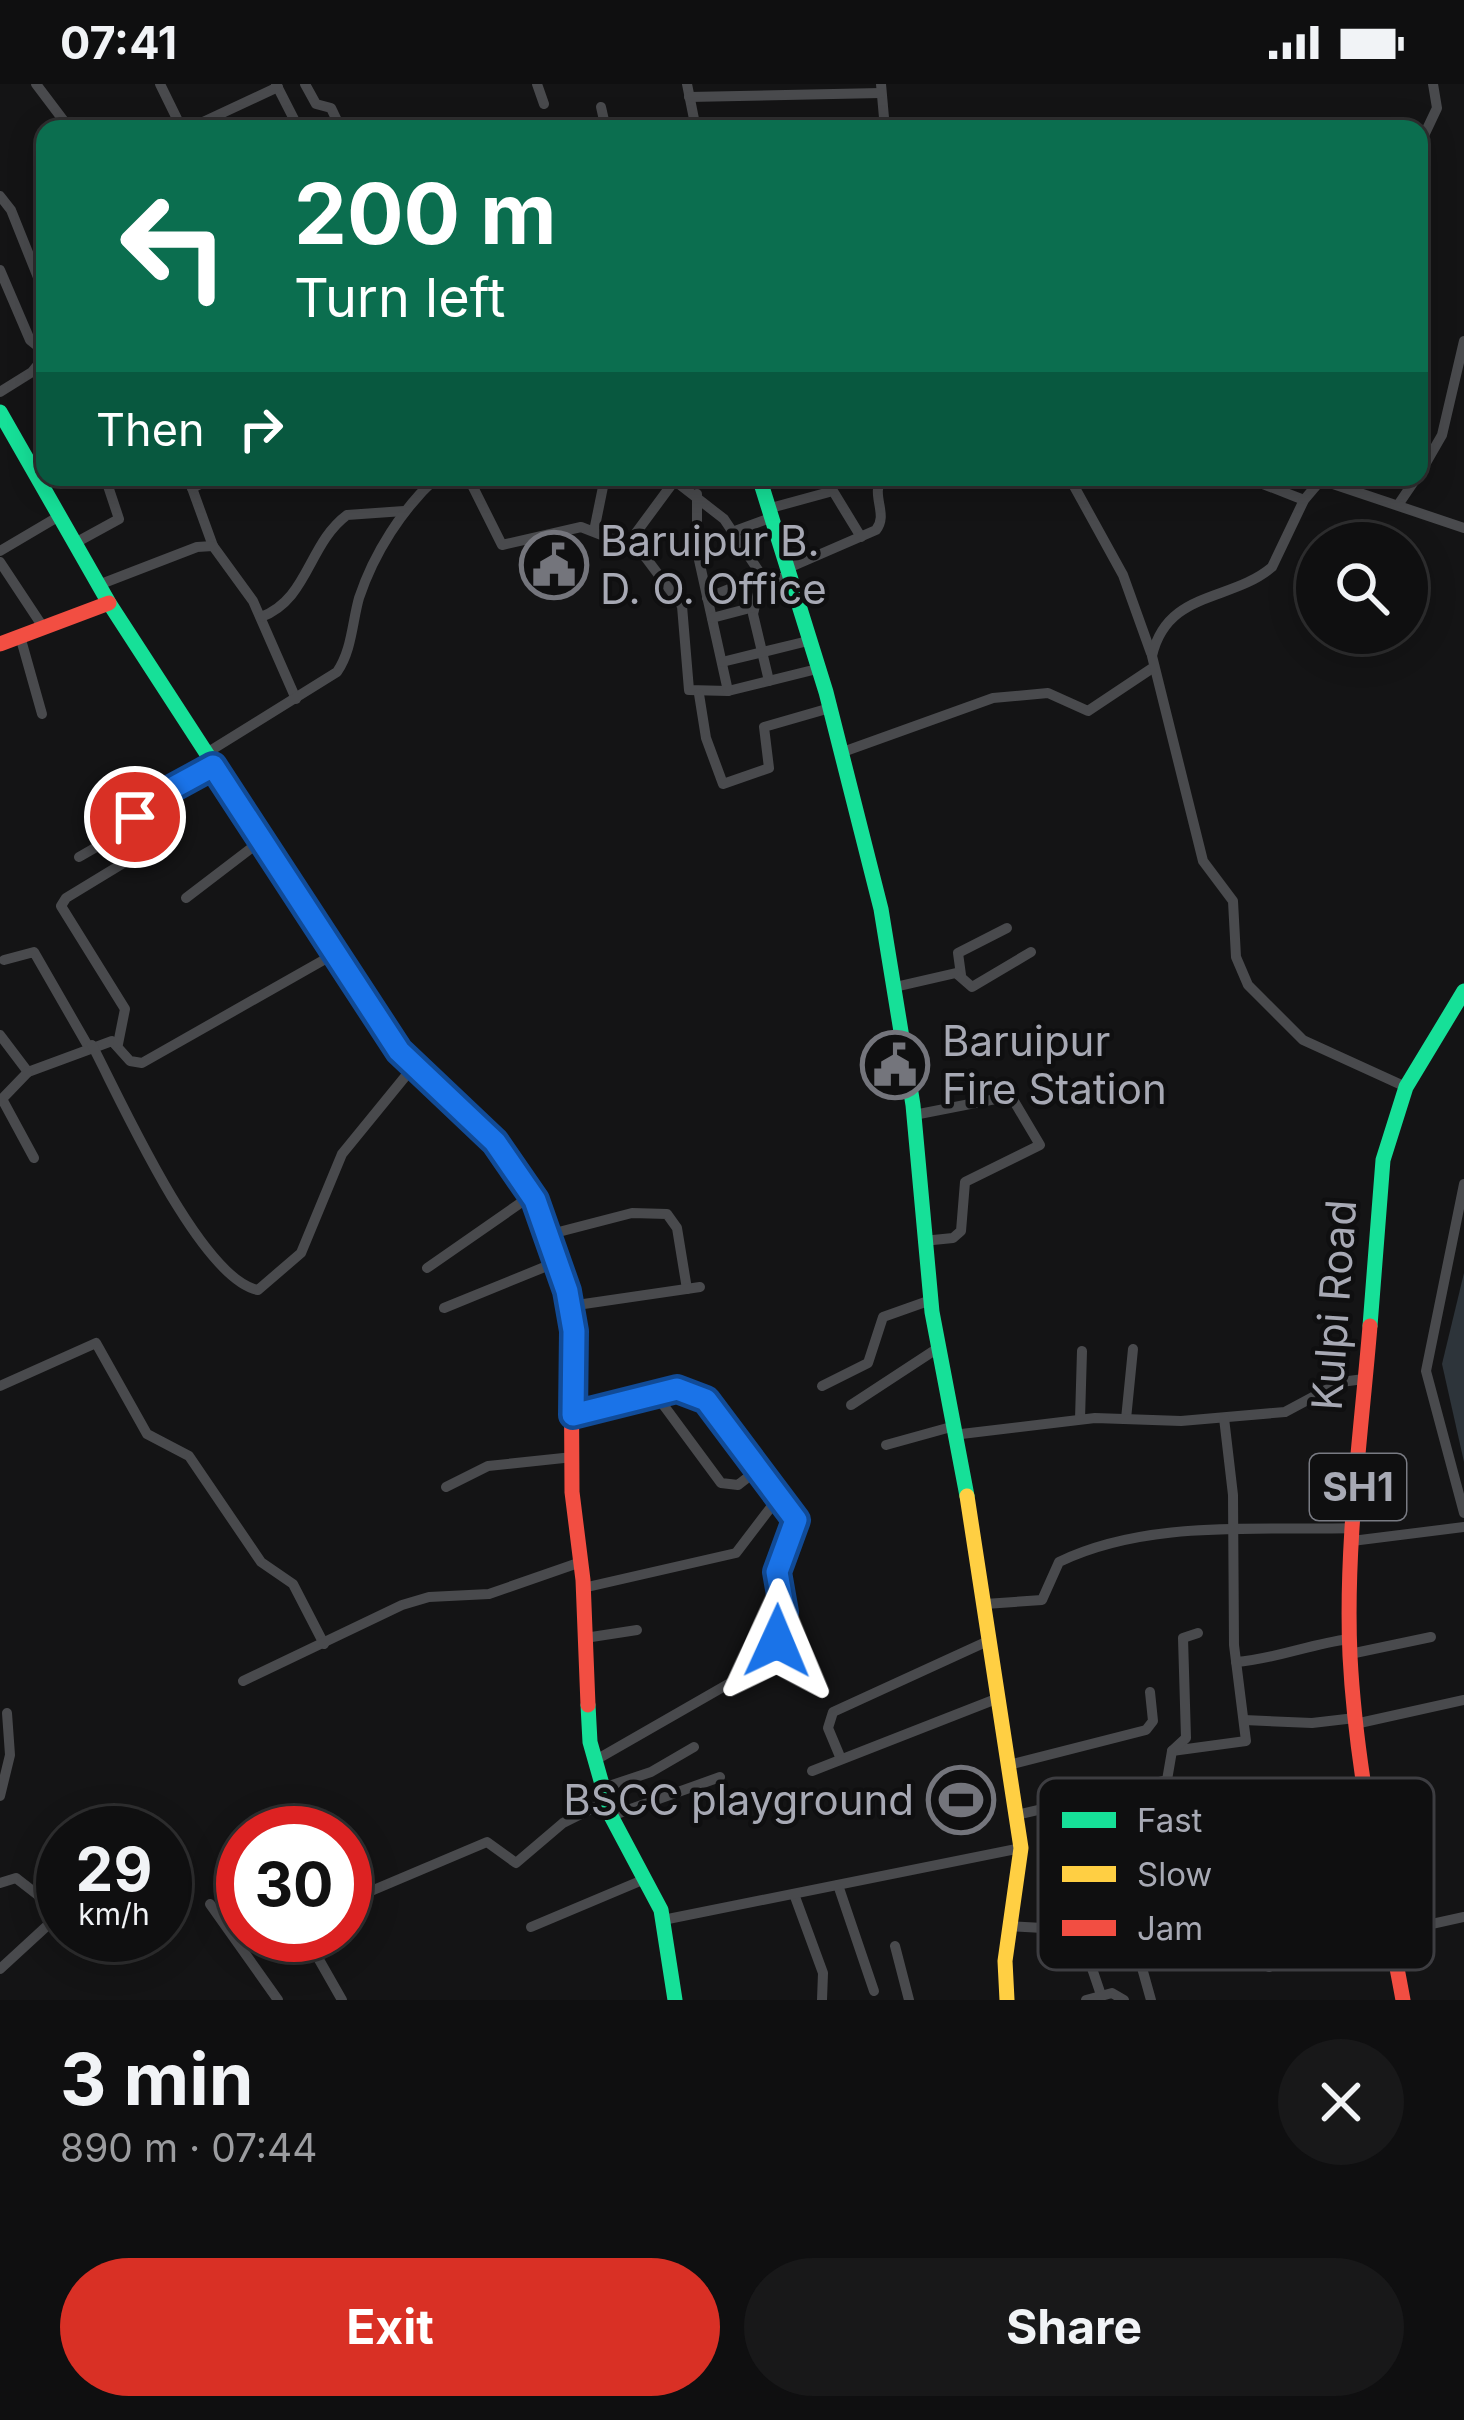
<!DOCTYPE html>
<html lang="en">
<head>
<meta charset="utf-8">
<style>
  :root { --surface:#0f0f10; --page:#181819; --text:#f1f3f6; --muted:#9b9c9f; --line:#2f2f30; --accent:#d93025 }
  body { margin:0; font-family:Inter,sans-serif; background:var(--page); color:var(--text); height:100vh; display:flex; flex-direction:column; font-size:45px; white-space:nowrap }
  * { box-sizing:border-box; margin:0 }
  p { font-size:39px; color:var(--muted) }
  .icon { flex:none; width:66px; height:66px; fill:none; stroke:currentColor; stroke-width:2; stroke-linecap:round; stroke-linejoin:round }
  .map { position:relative; height:1916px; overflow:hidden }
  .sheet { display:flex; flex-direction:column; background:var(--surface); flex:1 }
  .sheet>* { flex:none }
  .banner { position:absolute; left:36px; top:36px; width:1392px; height:366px; border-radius:24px; box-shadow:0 6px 30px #0003,0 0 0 3px var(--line); background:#0b6e4f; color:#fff; overflow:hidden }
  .controls { position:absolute; left:1296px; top:438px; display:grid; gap:24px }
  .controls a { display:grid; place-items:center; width:132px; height:132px; border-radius:50%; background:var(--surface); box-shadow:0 6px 30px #0003,0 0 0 3px var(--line); font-size:60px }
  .speed { position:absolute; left:36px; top:1722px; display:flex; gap:24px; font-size:60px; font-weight:700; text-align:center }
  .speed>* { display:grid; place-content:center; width:156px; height:156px; border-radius:50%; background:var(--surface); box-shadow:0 6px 30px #0003,0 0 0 3px var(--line); line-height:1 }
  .speed small { font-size:30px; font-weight:400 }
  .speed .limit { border:18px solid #d22; background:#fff; color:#111 }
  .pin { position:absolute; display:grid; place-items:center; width:102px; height:102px; color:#fff; margin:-51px; border:6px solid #fff; border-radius:50%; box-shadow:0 3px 12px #0007 }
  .me { position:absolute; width:132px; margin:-66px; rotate:1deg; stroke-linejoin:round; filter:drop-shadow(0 0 9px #0008) }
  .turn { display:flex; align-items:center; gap:42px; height:252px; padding:0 60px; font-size:54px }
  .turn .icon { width:156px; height:156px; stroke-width:2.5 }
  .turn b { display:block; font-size:84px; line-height:102px }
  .then { display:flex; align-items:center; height:114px; padding:0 60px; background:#0003; gap:24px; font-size:45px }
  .round { display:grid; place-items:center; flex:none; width:126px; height:126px; border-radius:63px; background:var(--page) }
  .headline { display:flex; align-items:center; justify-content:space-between; height:204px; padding:0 60px }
  h1 { font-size:72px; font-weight:700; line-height:90px }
  .action { display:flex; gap:24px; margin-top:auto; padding:24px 60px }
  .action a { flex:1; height:138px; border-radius:72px; background:var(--accent); color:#fff; font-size:48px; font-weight:700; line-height:138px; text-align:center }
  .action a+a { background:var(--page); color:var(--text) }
  .status { display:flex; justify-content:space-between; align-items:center; height:84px; padding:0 60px; background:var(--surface); direction:ltr }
  .status svg { height:33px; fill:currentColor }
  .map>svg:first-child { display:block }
  .water { fill:#2d343a }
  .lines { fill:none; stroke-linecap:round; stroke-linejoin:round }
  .street { stroke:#494a4d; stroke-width:10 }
  .fast { stroke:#16e098; stroke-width:15 }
  .slow { stroke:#ffcf43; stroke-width:15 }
  .jam { stroke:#f24e42; stroke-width:15 }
  .route-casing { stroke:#114b97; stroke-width:30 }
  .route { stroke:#1a73e8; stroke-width:21 }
  .labels { text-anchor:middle; stroke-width:9; stroke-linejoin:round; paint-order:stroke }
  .shield { fill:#0f0f10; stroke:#797b83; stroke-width:3 }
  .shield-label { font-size:39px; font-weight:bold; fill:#a7a9b4 }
  .poi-label { font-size:42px; fill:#a7a9b4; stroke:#0f0f10; text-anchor:start }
  .street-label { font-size:42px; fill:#a7a9b4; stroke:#0f0f10 }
  .key { fill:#0f0f10; stroke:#3d3d41; stroke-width:3 }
  .key-label { font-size:33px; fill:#a7a9b4 }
</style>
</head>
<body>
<div class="status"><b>07:41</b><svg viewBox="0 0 49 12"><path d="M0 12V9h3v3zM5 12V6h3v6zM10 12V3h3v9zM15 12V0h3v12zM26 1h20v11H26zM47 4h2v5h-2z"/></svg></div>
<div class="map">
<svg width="1464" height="1916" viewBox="0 0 1464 1916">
  <rect width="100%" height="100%" fill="#141415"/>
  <!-- water -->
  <polygon class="water" points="1464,1189 1464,1378 1442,1280"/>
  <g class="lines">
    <!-- street -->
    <g class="street">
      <polyline points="36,0 70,45"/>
      <polyline points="160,0 182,45"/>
      <polyline points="276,0 299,45"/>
      <polyline points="305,0 316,20 331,24 341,45"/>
      <polyline points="537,0 544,20"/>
      <polyline points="687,0 696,45"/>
      <polyline points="881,0 885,45"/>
      <polyline points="689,13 881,9"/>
      <polyline points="601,23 606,45"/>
      <polyline points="188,45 278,3"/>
      <polyline points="1419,62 1437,24 1433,0"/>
      <polyline points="0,112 11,126 45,211"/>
      <polyline points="0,186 30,256 45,268"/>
      <polyline points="0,308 32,288 45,272"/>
      <polyline points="1419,391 1442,351 1464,257"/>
      <polyline points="188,393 213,462"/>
      <polyline points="468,393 502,461 581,443 640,466 682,522 689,606 728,607 817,585"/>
      <polyline points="670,393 724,435 762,492 789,495"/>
      <polyline points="1069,393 1123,491 1151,569"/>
      <polyline points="1245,393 1304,416"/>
      <polyline points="192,404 215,393"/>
      <polyline points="697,410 697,467 728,607"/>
      <polyline points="1398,421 1417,393"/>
      <polyline points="767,425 833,407 861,453"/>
      <polyline points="594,447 605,393"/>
      <polyline points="735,447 770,434"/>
      <polyline points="77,458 119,435 105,393"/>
      <polyline points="627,461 675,396"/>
      <polyline points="0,467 61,431"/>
      <polyline points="0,478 43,543"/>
      <path d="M786 485 876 446C889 430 870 412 882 393"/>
      <polyline points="762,492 753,530 769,597"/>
      <polyline points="101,500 197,463 213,462 253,517 296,615"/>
      <polyline points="707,514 762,492"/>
      <path d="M261 533C308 516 308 460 347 431L404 427"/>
      <polyline points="712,534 754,523"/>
      <polyline points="20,552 42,630"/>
      <polyline points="722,578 808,557"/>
      <polyline points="699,610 706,654 723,700 769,684 764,643 830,624"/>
      <polyline points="840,669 993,614 1048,609 1088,627 1154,583"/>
      <path d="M205 670 337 588C352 566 352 539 359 514 374 469 402 425 437 393"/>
      <polyline points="79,773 126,746 142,721 213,682"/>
      <polyline points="186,814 262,756"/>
      <polyline points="4,876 34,868 88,962"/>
      <polyline points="961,891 958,869 1007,844"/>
      <polyline points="895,903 956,889 972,903 1031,868"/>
      <polyline points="0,951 28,988 112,957 130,977 142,979 336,869"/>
      <polyline points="118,960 125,925 61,822 66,814 140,769 146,758 135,733"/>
      <path d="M92 961C120 1014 200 1195 258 1206L301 1169 342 1070 413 983"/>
      <polyline points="28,988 2,1015 34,1074"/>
      <path d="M1406 1003 1303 956 1248 901 1236 873 1233 817 1203 777 1152 572C1167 506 1231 518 1272 483L1304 416 1321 396 1464 444"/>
      <polyline points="914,1031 1011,1012 1040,1061 965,1098 961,1147 953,1154 923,1157"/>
      <polyline points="1464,1100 1426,1287 1464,1429"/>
      <polyline points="547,1151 632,1129 667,1130 677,1144 687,1205"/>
      <polyline points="427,1184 532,1111"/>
      <polyline points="570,1222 700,1203"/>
      <polyline points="444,1224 557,1178"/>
      <polyline points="0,1302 96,1259 147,1350 189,1372 261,1478 293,1500 324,1560"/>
      <polyline points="822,1302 868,1279 883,1233 931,1216"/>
      <polyline points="656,1311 721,1399 738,1401 761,1383"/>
      <polyline points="851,1321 938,1264"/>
      <polyline points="573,1331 677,1305 706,1316 796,1436 777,1488 784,1528 777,1572 594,1677"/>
      <polyline points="1080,1335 1082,1267"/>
      <polyline points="1126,1335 1133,1265"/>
      <polyline points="953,1351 1095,1334 1181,1337 1285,1328 1341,1298 1364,1295"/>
      <polyline points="886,1361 951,1343"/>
      <polyline points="446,1403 488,1382 573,1373"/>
      <polyline points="1352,1457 1464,1443"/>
      <polyline points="583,1504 736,1469 781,1410"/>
      <path d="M985 1520 1042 1516 1059 1478C1148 1435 1258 1447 1354 1444"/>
      <polyline points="585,1554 637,1546"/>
      <polyline points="1350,1570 1431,1553"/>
      <path d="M1236 1578C1276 1575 1310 1560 1349 1555"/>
      <polyline points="243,1597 402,1521 429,1513 489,1510 581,1478"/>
      <polyline points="1244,1636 1312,1639 1355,1634"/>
      <polyline points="1355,1640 1464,1616"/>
      <polyline points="1172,1667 1246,1657 1234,1561 1233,1411 1224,1334"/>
      <polyline points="841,1675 828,1644 833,1628 988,1557"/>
      <polyline points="1009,1681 1146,1646 1153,1637 1150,1608"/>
      <polyline points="812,1687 996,1615"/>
      <polyline points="600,1705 651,1688 694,1663"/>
      <polyline points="1364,1706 1290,1711 1283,1721 1288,1768 1302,1785 1377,1783"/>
      <polyline points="0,1712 10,1671 7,1629"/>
      <polyline points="1017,1731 1167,1696 1172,1667 1186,1654 1183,1554 1198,1549"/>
      <polyline points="611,1732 720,1693"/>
      <polyline points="0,1799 16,1794 61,1829 0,1885"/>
      <polyline points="838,1801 874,1907"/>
      <polyline points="794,1810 823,1889 822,1916"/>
      <polyline points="345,1818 487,1758 516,1779 563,1739 605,1718"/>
      <polyline points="210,1820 278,1916"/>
      <polyline points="663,1836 1021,1764"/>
      <polyline points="1009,1842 1079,1846 1101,1911"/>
      <polyline points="531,1843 645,1795"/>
      <polyline points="1391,1849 1464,1833"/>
      <polyline points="305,1851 342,1916"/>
      <polyline points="895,1862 909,1916"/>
      <polyline points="1086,1916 1112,1909 1124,1916"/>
      <polyline points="1151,1916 1137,1866 1145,1858 1260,1843 1269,1883"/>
    </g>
    <!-- fast -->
    <g class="fast">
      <polyline points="0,328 109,519 399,966 495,1058 535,1116 571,1232"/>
      <polyline points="759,393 826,608 881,825 913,1021 932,1228 967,1412"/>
      <polyline points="1370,1242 1383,1076 1406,1003 1464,907"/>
      <polyline points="588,1621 590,1658 611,1732 661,1826 675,1916"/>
    </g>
    <!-- slow -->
    <polyline class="slow" points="967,1412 1021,1764 1005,1877 1007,1916"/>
    <!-- jam -->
    <g class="jam">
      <polyline points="0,560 109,519"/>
      <polyline points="571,1232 572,1408 583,1496 588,1621"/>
      <path d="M1370 1242C1361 1351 1345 1462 1350 1572 1356 1688 1382 1802 1403 1916"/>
    </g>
  </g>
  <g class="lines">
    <!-- route casing -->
    <g class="route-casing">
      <polyline id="route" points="135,733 147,718 213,682 399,967 495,1058 535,1116 567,1207 574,1247 573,1331 677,1305 706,1316 796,1436 777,1488 784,1528 777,1557"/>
    </g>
    <!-- route -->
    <use href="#route" class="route"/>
  </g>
  <!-- icons -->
  <defs>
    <g id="civic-ring" transform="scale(3.45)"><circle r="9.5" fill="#0f0f10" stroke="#74757c" stroke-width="1.5"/><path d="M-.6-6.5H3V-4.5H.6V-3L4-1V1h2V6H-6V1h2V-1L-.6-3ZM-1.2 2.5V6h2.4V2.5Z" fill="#74757c"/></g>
    <g id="stadium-ring" transform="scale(3.45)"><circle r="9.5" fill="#0f0f10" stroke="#74757c" stroke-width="1.5"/><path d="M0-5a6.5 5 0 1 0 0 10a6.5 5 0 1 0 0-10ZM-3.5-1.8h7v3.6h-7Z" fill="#74757c"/></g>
  </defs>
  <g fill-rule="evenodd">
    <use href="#civic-ring" x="554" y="481"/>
    <use href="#civic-ring" x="895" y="981"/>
    <use href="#stadium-ring" x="961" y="1716"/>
  </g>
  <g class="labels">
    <!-- shield labels -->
    <rect class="shield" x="1310" y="1370" width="96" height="66" rx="9"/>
    <g class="shield-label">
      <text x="1358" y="1417">SH1</text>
    </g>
    <!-- poi labels -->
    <g class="poi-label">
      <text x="600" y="472">Baruipur B.<tspan x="600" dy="48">D. O. Office</tspan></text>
      <text x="942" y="972">Baruipur<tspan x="942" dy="48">Fire Station</tspan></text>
      <text x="914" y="1731" text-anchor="end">BSCC playground</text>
    </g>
    <!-- street labels -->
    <g class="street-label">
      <text transform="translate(1334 1221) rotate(-86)" y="15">Kulpi Road</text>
    </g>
  </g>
  <!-- legend -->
  <rect x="1038" y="1694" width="396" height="192" rx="18" class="key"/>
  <rect x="1062" y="1728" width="54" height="16" fill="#16e098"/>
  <rect x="1062" y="1782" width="54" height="16" fill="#ffcf43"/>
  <rect x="1062" y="1836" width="54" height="16" fill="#f24e42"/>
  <g class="key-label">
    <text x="1137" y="1748">Fast</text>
    <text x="1137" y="1802">Slow</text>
    <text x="1137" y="1856">Jam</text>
  </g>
</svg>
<div class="controls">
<a><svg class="icon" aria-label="search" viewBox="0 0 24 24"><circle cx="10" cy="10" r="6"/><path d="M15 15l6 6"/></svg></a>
</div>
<div class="speed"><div>29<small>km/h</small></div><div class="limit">30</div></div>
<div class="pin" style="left:135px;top:733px;background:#d93025"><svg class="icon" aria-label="arrive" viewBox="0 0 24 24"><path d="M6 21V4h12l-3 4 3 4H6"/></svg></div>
<svg class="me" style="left:777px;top:1557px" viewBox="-20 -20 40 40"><path d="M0-17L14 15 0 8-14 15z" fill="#1a73e8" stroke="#fff" stroke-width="4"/></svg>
<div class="banner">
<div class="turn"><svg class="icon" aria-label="left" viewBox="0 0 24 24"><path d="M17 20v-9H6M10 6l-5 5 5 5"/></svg><div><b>200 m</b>Turn left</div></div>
<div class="then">Then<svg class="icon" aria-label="right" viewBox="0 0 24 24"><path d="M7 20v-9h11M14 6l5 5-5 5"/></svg></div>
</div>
</div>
<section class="sheet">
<div class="headline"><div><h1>3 min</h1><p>890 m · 07:44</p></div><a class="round"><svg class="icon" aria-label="close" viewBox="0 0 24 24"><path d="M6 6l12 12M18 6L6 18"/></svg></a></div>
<div class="action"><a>Exit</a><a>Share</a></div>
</section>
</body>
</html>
